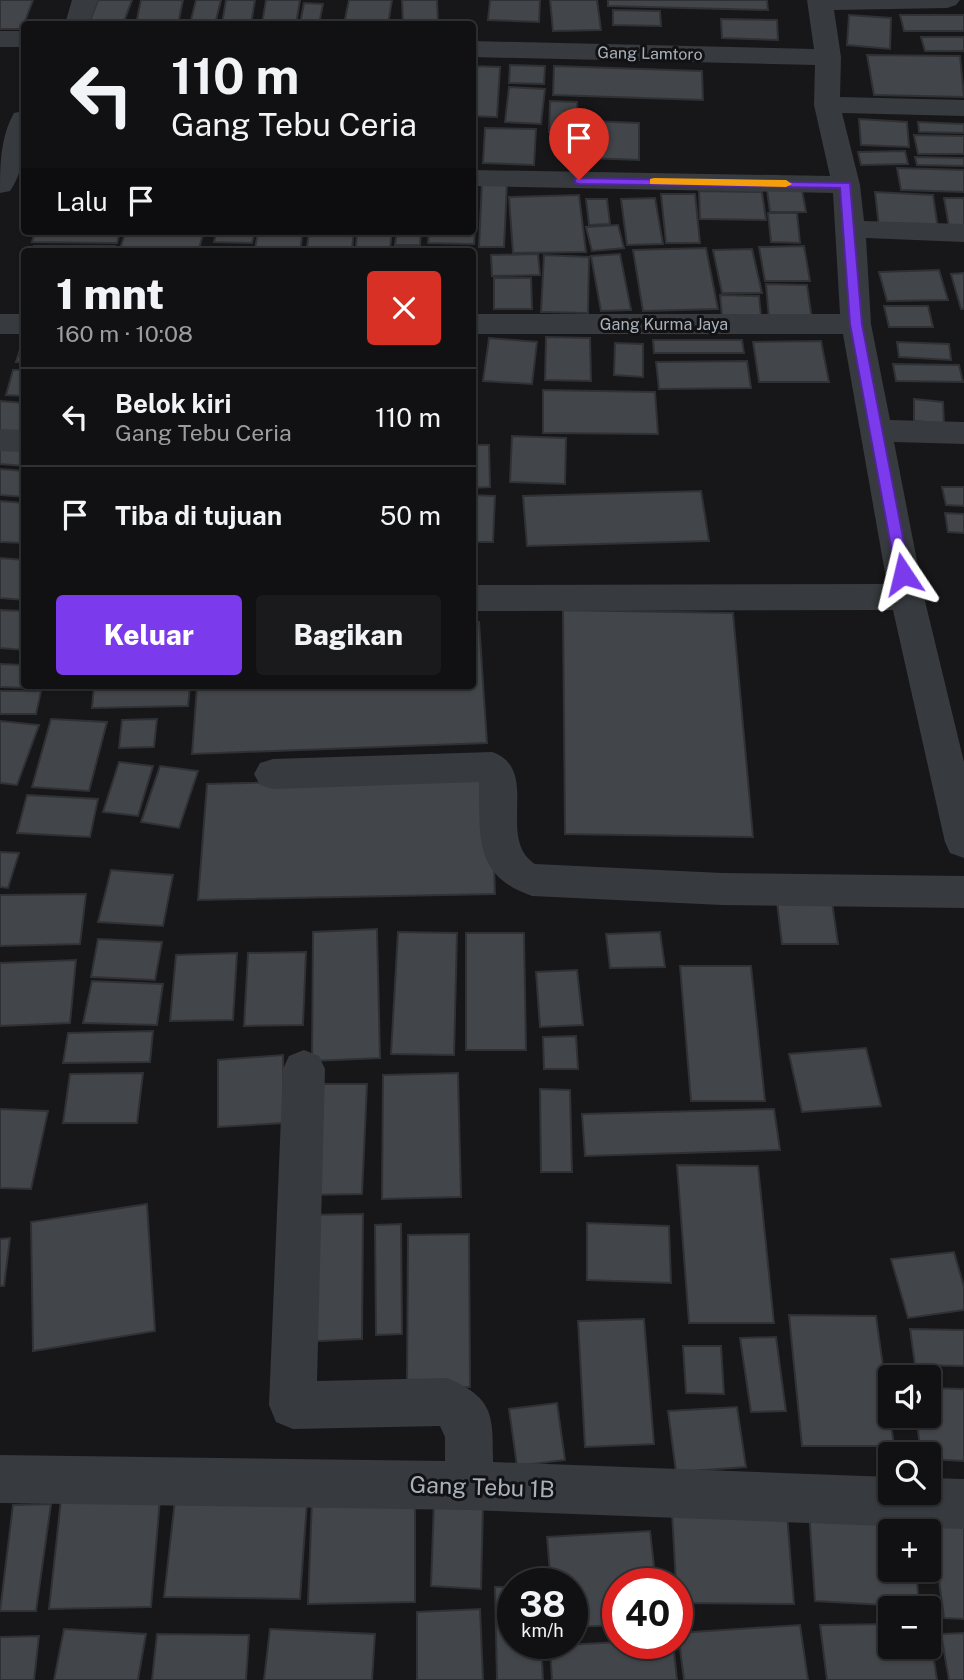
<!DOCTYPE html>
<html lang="id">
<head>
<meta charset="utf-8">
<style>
  :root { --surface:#111113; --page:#1a1a1c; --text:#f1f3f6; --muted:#9c9da0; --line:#303133; --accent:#7c3aed }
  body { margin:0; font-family:"Public Sans",sans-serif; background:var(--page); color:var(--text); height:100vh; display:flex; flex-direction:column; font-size:26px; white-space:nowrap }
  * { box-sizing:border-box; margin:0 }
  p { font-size:23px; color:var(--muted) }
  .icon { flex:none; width:38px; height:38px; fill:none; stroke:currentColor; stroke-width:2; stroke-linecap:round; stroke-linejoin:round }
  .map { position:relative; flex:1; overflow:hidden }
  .drawer { position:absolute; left:21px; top:248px; width:455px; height:441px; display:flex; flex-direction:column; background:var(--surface); border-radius:7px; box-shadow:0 2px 5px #0004,0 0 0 2px var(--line) }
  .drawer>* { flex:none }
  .banner { position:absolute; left:21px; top:21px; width:455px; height:214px; border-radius:7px; box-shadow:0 2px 5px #0004,0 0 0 2px var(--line); background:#111113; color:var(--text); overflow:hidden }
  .tools { position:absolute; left:878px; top:1365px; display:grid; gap:14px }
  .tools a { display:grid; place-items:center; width:63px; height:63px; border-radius:7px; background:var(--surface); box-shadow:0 2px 5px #0004,0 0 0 2px var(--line); font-size:35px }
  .speed { position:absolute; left:497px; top:1568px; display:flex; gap:14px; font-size:35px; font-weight:700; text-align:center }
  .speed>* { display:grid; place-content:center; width:91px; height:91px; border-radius:50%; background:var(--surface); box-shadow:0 2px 5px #0004,0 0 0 2px var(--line); line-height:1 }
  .speed small { font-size:18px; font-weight:400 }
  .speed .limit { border:10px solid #d22; background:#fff; color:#111 }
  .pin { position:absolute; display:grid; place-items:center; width:60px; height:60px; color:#fff; margin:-72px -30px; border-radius:50% 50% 50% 0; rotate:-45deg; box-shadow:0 0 7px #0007 }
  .pin .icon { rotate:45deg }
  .me { position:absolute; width:77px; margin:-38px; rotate:350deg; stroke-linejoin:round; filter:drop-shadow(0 0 5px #0008) }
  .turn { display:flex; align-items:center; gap:24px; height:147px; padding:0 35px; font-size:32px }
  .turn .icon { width:91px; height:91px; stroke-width:2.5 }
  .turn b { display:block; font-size:49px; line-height:60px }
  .then { display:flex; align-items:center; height:66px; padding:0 35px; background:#0003; gap:14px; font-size:26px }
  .round { display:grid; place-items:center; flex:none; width:74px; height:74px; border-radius:7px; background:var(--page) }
  .head { display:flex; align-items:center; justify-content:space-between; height:119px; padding:0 35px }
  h1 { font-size:42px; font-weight:800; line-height:52px }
  .action { display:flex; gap:14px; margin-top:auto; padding:14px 35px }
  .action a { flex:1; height:80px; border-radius:7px; background:var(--accent); color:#fff; font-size:28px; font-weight:800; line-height:80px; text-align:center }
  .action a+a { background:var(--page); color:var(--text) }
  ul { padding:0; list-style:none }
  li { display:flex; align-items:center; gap:21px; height:98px; padding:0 35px; border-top:2px solid var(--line) }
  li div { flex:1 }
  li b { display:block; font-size:26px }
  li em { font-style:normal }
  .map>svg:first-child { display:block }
  .building { fill:#424549; stroke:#303135; stroke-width:2 }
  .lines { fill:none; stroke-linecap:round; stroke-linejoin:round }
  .minor { fill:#373a3e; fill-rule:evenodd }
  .route { fill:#7c3aed; stroke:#51269a; stroke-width:2 }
  .slow { fill:#f59e0b }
  .labels { text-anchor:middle; stroke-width:6; stroke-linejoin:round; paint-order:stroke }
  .far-street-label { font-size:16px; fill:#a8b0b9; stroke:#121214 }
  .near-street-label { font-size:23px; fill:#a8b0b9; stroke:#121214 }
</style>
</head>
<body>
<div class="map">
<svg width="964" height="1680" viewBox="0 0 964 1680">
  <rect width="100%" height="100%" fill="#171719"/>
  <!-- building -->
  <g class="building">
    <polygon points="0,0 33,0 22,29 0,29"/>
    <polygon points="98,0 132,0 123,24 89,24"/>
    <polygon points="141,0 183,0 178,24 136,24"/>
    <polygon points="196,0 221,0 215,24 190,24"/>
    <polygon points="226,0 255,0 251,24 222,24"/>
    <polygon points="266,0 300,0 296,24 262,24"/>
    <polygon points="349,0 392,0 388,24 344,24"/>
    <polygon points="402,0 437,0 438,24 403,24"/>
    <polygon points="490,0 540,0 539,22 488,20"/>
    <polygon points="550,0 597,0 601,30 553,31"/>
    <polygon points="608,0 767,0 768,10 608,6"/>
    <polygon points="304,3 323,4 319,24 300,24"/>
    <polygon points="613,10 660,11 661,26 613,25"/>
    <polygon points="849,15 891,18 890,49 847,45"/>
    <polygon points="900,15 964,15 964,31 904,31"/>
    <polygon points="721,19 777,20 778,40 722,38"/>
    <polygon points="921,37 964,37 964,51 925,51"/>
    <polygon points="867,55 960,56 964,97 874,95"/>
    <polygon points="510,65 545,66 544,84 509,83"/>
    <polygon points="474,66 500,67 497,117 472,116"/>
    <polygon points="554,66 702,71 703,100 553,95"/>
    <polygon points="509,87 545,89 541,124 505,122"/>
    <polygon points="550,101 577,102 578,132 549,132"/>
    <polygon points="859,119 907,122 909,147 861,145"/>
    <polygon points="590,121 639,123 639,160 589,158"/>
    <polygon points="918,122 964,124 964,133 919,132"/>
    <polygon points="485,128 536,129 534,165 483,163"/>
    <polygon points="914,135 964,136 964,154 918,154"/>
    <polygon points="905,151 908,164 861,165 858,152"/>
    <polygon points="915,157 964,158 964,166 917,165"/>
    <polygon points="897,168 964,170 964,192 901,190"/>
    <polygon points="482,182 507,183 504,247 479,247"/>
    <polygon points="767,190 802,190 806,212 770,212"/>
    <polygon points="699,191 762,192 766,220 700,219"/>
    <polygon points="875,192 933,195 938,229 879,227"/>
    <polygon points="661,194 695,194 700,243 666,243"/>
    <polygon points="579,195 586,252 513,253 509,197"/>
    <polygon points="655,198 663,244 627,245 621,199"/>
    <polygon points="944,198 964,198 964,228 949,227"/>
    <polygon points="586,199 607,199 610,224 589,225"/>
    <polygon points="768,213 797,213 800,243 771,242"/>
    <polygon points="618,225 624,248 592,251 586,227"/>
    <polygon points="475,230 474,244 428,243 429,231"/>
    <polygon points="35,231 120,231 117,243 32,242"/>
    <polygon points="126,231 204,231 198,252 119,252"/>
    <polygon points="217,231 255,231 252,243 214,242"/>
    <polygon points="258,231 303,231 300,251 255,249"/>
    <polygon points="309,231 354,231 352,248 307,248"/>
    <polygon points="357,231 392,231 390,248 356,248"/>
    <polygon points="397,231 421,231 420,245 395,245"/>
    <polygon points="34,246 115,246 114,252 33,252"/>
    <polygon points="804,246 810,281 765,281 759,247"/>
    <polygon points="706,248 718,309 643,311 633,250"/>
    <polygon points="433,249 474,249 474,316 472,252 433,252"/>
    <polygon points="752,249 762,293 722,293 713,250"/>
    <polygon points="538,254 540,275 492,276 491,255"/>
    <polygon points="620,254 631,310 601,311 591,256"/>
    <polygon points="544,255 589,257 588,313 541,312"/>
    <polygon points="939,270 948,300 887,301 879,272"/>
    <polygon points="964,273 964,309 961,309 951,274"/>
    <polygon points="494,278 531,278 532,309 494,309"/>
    <polygon points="766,284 807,285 812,320 769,319"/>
    <polygon points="720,295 759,296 761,316 722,316"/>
    <polygon points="884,306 928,306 933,327 889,327"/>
    <polygon points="472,333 476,333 474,381 472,381"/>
    <polygon points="24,337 24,362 16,362"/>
    <polygon points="546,337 590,338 591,381 545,380"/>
    <polygon points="489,338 537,342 532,384 483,381"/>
    <polygon points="653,340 742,340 744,353 654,353"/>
    <polygon points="821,341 829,382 759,382 753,342"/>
    <polygon points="897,342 949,344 951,360 899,357"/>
    <polygon points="615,343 643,344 643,377 614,375"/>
    <polygon points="747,361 751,388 659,389 656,362"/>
    <polygon points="893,364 959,365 963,382 896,381"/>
    <polygon points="13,370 24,370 24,396 6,395"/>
    <polygon points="543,390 655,392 658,434 543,433"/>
    <polygon points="914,399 943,402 944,424 914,421"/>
    <polygon points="0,401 24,403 24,437 0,435"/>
    <polygon points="512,436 566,438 565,484 510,482"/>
    <polygon points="0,442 24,444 24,466 0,464"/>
    <polygon points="472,445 489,445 490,487 472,488"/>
    <polygon points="0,469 24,471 24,497 0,495"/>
    <polygon points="942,487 964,487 964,506 946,505"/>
    <polygon points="701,491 709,541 527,546 523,496"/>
    <polygon points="472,495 495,496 493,542 472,542"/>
    <polygon points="0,501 24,503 24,543 0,542"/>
    <polygon points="945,513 964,514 964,533 948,532"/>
    <polygon points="0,558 24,560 24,600 0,598"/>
    <polygon points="0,610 24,611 24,650 0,648"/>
    <polygon points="563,610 733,613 753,837 565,834"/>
    <polygon points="472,622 479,622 487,743 192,754 197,686 472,686"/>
    <polygon points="0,664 24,665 25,688 0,687"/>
    <polygon points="94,686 190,686 188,706 92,708"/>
    <polygon points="0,691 41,691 36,714 0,714"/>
    <polygon points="51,719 107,722 89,791 32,787"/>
    <polygon points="157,719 154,747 119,748 122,720"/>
    <polygon points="0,721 39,725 17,785 0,783"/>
    <polygon points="119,762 153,766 138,816 103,812"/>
    <polygon points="160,766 198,771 179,828 141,822"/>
    <polygon points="491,777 495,894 198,900 207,784"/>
    <polygon points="27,795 98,799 90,837 17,833"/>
    <polygon points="0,852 19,853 8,888 0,887"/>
    <polygon points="111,870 173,875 163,926 98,922"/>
    <polygon points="86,894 80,944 0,946 0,895"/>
    <polygon points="777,902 832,902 838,944 782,944"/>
    <polygon points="377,929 380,1058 312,1061 313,932"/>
    <polygon points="398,932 457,933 454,1055 391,1054"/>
    <polygon points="660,932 665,967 610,968 606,934"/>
    <polygon points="466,933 524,933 526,1050 466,1050"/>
    <polygon points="98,939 162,942 155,980 91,977"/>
    <polygon points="306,952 303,1025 244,1026 248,953"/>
    <polygon points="237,953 233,1020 170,1021 176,955"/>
    <polygon points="76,960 70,1023 0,1026 0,963"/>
    <polygon points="680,966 751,966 765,1101 691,1101"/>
    <polygon points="577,970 583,1025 540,1027 536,972"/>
    <polygon points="92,981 163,984 157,1025 83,1023"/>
    <polygon points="153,1031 150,1062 63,1063 68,1033"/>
    <polygon points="576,1036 578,1069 544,1069 543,1037"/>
    <polygon points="866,1048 881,1106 802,1112 789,1054"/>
    <polygon points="283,1055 284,1123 218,1127 218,1060"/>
    <polygon points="143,1073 137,1123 63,1123 70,1074"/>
    <polygon points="458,1073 461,1197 382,1199 383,1075"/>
    <polygon points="309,1084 367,1084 362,1194 308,1195"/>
    <polygon points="540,1089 570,1090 572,1172 541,1172"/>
    <polygon points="0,1109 48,1111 31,1189 0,1188"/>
    <polygon points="774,1109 780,1150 585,1156 582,1114"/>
    <polygon points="677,1165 758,1166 774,1323 689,1323"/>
    <polygon points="147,1204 155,1331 33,1351 31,1222"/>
    <polygon points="363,1214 362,1339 298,1342 302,1215"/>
    <polygon points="587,1223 669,1226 671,1283 587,1280"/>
    <polygon points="401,1224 402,1334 376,1335 375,1225"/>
    <polygon points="469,1234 470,1387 407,1388 408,1235"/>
    <polygon points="10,1238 4,1286 0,1286 0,1239"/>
    <polygon points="954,1252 964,1287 964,1310 908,1318 891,1259"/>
    <polygon points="789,1315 876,1316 894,1446 802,1446"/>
    <polygon points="644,1319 654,1444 585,1447 578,1321"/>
    <polygon points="910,1329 964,1330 964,1366 915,1365"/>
    <polygon points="776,1337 786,1411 751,1412 740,1338"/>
    <polygon points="683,1346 721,1346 724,1394 686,1393"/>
    <polygon points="929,1388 964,1389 964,1461 929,1459 929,1454 921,1454 916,1416 929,1416"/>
    <polygon points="557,1403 565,1460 517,1466 509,1409"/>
    <polygon points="737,1407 746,1467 676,1472 668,1411"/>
    <polygon points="160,1498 151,1607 49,1609 61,1500"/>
    <polygon points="415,1498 415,1602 308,1604 312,1499"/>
    <polygon points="175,1500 307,1502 300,1599 164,1597"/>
    <polygon points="434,1502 483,1504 481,1589 431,1586"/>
    <polygon points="51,1504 36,1611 0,1611 13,1505"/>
    <polygon points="809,1511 910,1515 912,1531 891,1531 891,1570 916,1570 919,1607 815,1601"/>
    <polygon points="672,1512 787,1514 794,1604 677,1603"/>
    <polygon points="931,1521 964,1522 964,1619 944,1618"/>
    <polygon points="650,1531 656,1584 618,1584 618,1625 572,1627 572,1584 551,1584 547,1537"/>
    <polygon points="495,1587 513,1587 513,1643 541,1643 543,1680 497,1680"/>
    <polygon points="480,1609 483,1680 417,1680 417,1612"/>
    <polygon points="891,1624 891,1647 929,1647 929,1628 937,1680 827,1680 820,1625"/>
    <polygon points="800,1625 808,1680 684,1680 678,1633"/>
    <polygon points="64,1629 146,1634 138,1680 54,1680"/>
    <polygon points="270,1629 375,1634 372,1680 264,1680"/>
    <polygon points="964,1633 964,1680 949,1680 941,1634"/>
    <polygon points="157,1634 249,1635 246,1680 152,1680"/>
    <polygon points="39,1636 34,1680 0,1680 0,1637"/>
    <polygon points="618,1642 673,1643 677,1680 552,1680 550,1646"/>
  </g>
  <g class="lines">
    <!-- minor -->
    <g class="minor">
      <polygon points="72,0 98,0 89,24 65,24"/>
      <polygon points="807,0 960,0 956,5 947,8 834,10 841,57 840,97 964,100 964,116 842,113 860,185 864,221 964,224 964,242 866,238 871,324 890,420 964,422 964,444 894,442 924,597 964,762 964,858 950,853 945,842 893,610 472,611 472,585 887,584 843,334 472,334 472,314 840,314 833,193 472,186 472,170 830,176 814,105 815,65 472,57 472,41 814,49"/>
      <rect x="0" y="31" width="24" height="16"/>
      <path d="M24 111C26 137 26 168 10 191L0 193C0 165 0 138 14 113Z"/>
      <rect x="0" y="314" width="24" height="20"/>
      <polygon points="0,429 24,430 24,452 0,451"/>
      <path d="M492 752C542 769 495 838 535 864L722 873 964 876V908L722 905 532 896C473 876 480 836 479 782L273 789 260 785 254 774 260 763 273 759Z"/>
      <path d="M304 1050 319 1056 325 1069 317 1381 447 1378C494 1398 493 1415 493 1462L891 1477V1493H929V1478L964 1479V1529L469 1510 0 1503V1455L445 1461V1437L440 1426 293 1429 276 1422 269 1405 283 1069 289 1056Z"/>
    </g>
  </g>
  <!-- route -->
  <polygon class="route" points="575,178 850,183 862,324 910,574 908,577 903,579 896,574 850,324 840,188 579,184 575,183"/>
  <!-- slow -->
  <polygon class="slow" points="654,178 786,180 792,184 786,187 650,184 650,179"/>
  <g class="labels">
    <!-- far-street labels -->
    <g class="far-street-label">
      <text transform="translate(650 53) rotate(1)" y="6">Gang Lamtoro</text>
      <text x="664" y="330">Gang Kurma Jaya</text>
    </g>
    <!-- near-street labels -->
    <g class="near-street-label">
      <text transform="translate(482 1487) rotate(2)" y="8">Gang Tebu 1B</text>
    </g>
  </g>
</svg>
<div class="tools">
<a><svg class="icon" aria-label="sound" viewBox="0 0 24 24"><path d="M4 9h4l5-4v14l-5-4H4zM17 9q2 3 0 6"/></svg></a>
<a><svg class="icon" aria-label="search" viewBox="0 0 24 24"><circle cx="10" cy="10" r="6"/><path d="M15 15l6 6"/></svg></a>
<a>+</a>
<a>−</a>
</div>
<div class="speed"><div>38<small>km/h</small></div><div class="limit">40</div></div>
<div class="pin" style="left:579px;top:180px;background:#d93025"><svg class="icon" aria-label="arrive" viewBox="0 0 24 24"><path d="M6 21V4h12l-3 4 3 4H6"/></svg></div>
<svg class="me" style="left:903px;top:574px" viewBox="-20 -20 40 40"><path d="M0-17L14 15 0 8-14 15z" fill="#7c3aed" stroke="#fff" stroke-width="4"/></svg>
<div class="banner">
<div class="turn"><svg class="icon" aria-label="left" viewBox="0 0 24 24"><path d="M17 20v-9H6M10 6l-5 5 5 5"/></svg><div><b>110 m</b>Gang Tebu Ceria</div></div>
<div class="then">Lalu<svg class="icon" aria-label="arrive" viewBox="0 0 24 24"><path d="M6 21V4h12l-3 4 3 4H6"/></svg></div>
</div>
<section class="drawer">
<div class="head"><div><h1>1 mnt</h1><p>160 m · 10:08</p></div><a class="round" style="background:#d93025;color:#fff"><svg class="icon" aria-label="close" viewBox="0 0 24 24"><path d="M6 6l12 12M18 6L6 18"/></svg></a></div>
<ul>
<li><svg class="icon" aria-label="left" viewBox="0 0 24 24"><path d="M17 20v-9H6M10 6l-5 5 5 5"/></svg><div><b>Belok kiri</b><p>Gang Tebu Ceria</p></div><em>110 m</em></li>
<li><svg class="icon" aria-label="arrive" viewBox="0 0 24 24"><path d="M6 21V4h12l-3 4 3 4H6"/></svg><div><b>Tiba di tujuan</b></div><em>50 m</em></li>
</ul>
<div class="action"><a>Keluar</a><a>Bagikan</a></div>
</section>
</div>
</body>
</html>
